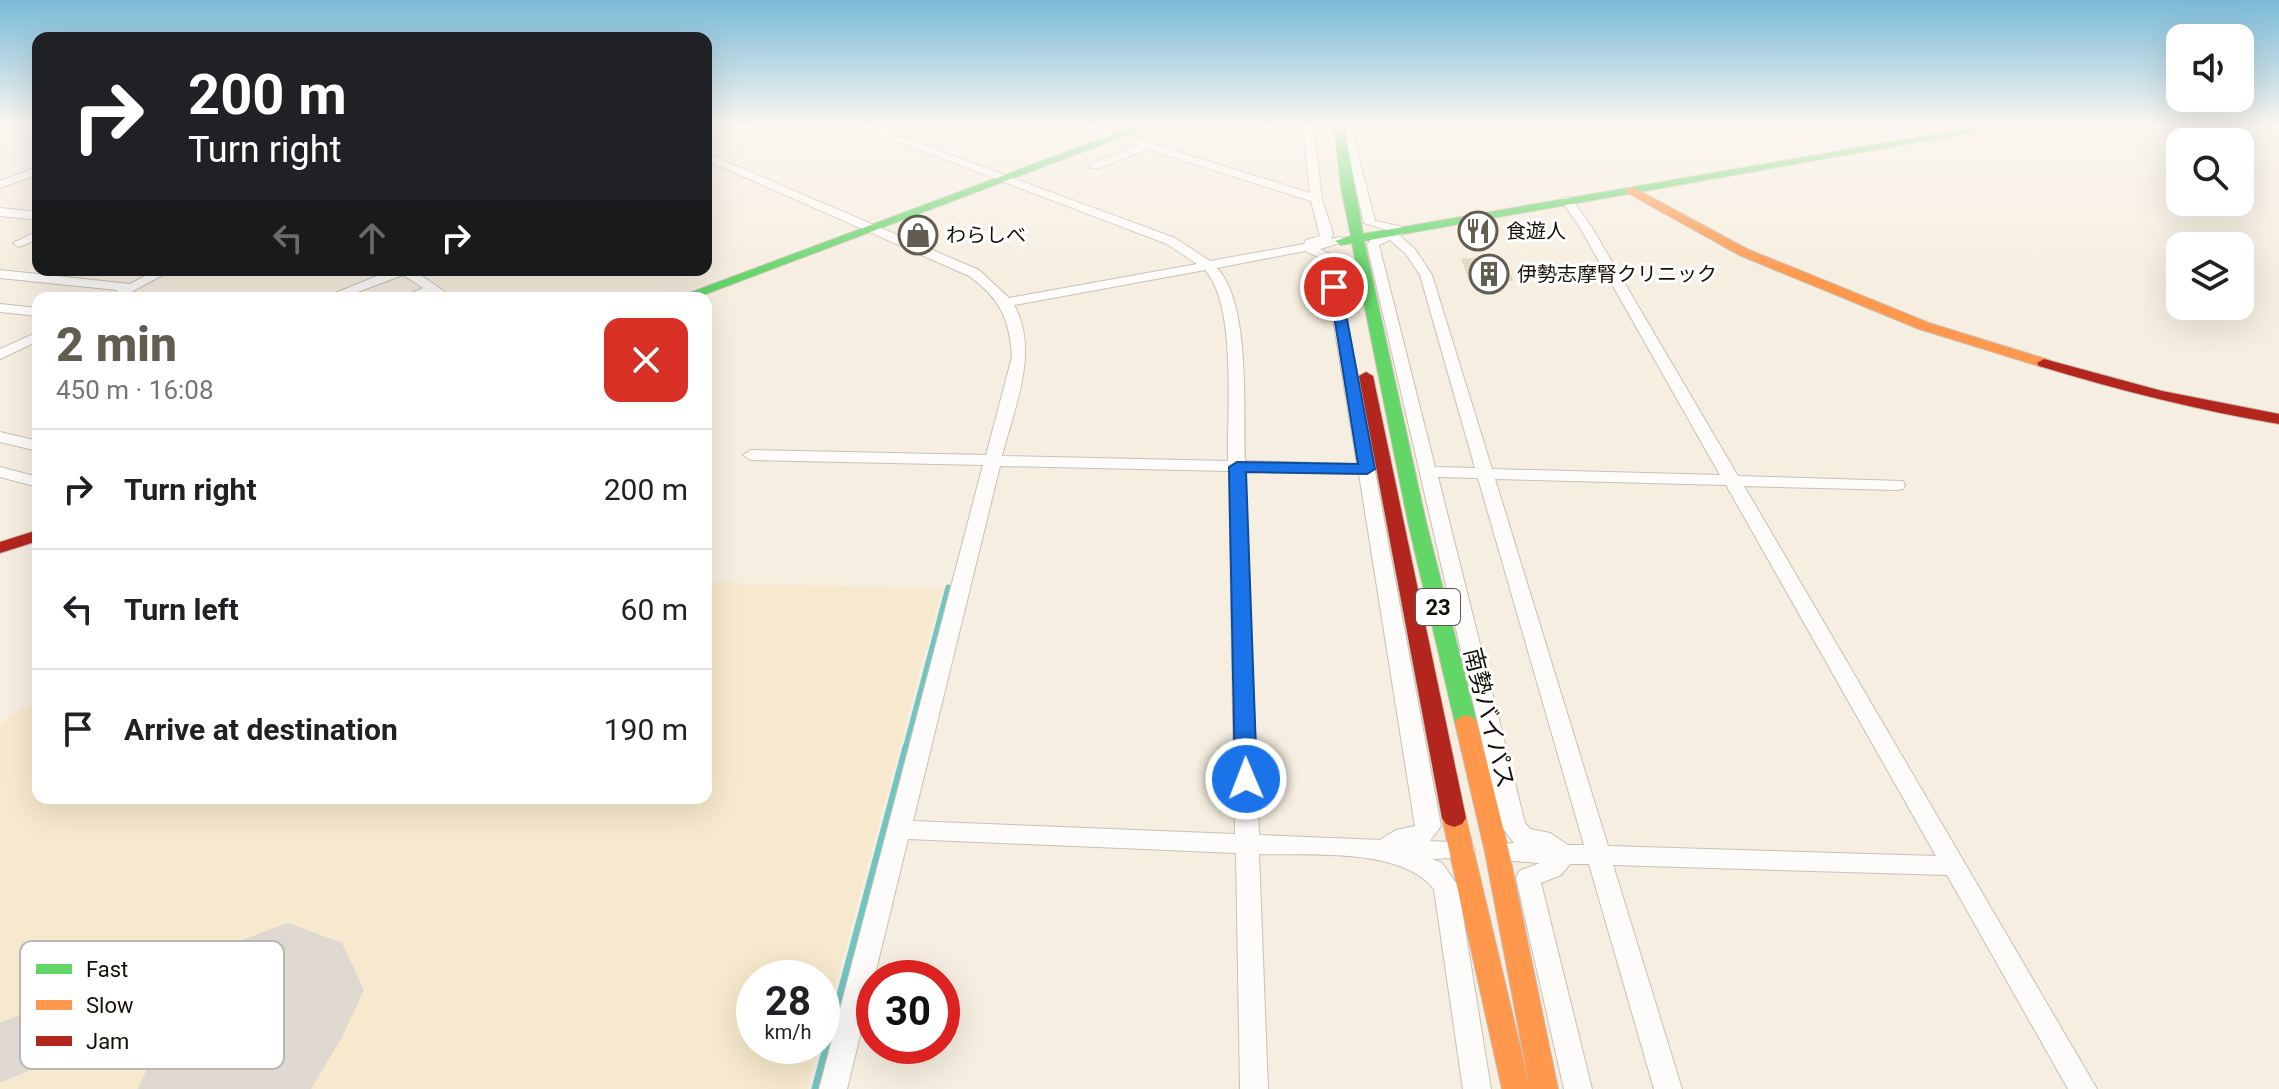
<!DOCTYPE html>
<html lang="en">
<head>
<meta charset="utf-8">
<style>
  :root { --surface:#fff; --page:#f2f2f2; --text:#202124; --muted:#757577; --line:#e0e0e0; --accent:#625d51 }
  body { margin:0; font-family:Roboto,"Noto Sans JP",sans-serif; background:var(--page); color:var(--text); height:100vh; display:flex; flex-direction:column; font-size:30px; white-space:nowrap }
  * { box-sizing:border-box; margin:0 }
  p { font-size:26px; color:var(--muted) }
  .icon { flex:none; width:44px; height:44px; fill:none; stroke:currentColor; stroke-width:2; stroke-linecap:round; stroke-linejoin:round }
  .map { position:relative; flex:1; overflow:hidden }
  .panel { position:absolute; left:32px; top:292px; width:680px; height:512px; display:flex; flex-direction:column; background:var(--surface); border-radius:16px; box-shadow:0 8px 32px #0002 }
  .panel>* { flex:none }
  .hud { position:absolute; left:32px; top:32px; width:680px; height:244px; border-radius:16px; box-shadow:0 8px 32px #0002; background:#202124; color:#fff; overflow:hidden }
  .buttons { position:absolute; left:2166px; top:24px; display:grid; gap:16px }
  .buttons a { display:grid; place-items:center; width:88px; height:88px; border-radius:16px; background:var(--surface); box-shadow:0 8px 32px #0002; font-size:40px }
  .speed { position:absolute; left:736px; top:960px; display:flex; gap:16px; font-size:40px; font-weight:700; text-align:center }
  .speed>* { display:grid; place-content:center; width:104px; height:104px; border-radius:50%; background:var(--surface); box-shadow:0 8px 32px #0002; line-height:1 }
  .speed small { font-size:20px; font-weight:400 }
  .speed .limit { border:12px solid #d22; background:#fff; color:#111 }
  .pin { position:absolute; display:grid; place-items:center; width:68px; height:68px; color:#fff; margin:-34px; border:4px solid #fff; border-radius:50%; box-shadow:0 2px 8px #0007 }
  .me { position:absolute; width:88px; margin:-44px; rotate:359deg; stroke-linejoin:round; filter:drop-shadow(0 0 6px #0008) }
  .turn { display:flex; align-items:center; gap:28px; height:168px; padding:0 24px; font-size:36px }
  .turn .icon { width:104px; height:104px; stroke-width:2.5 }
  .turn b { display:block; font-size:56px; line-height:68px }
  .lanes { display:flex; align-items:center; height:76px; padding:0 24px; background:#0003; justify-content:center; gap:40px; direction:ltr }
  .lanes .off { opacity:.35 }
  .round { display:grid; place-items:center; flex:none; width:84px; height:84px; border-radius:16px; background:var(--page) }
  .head { display:flex; align-items:center; justify-content:space-between; height:136px; padding:0 24px }
  h1 { font-size:48px; font-weight:800; line-height:60px; color:var(--accent) }
  ul { padding:0; list-style:none }
  li { display:flex; align-items:center; gap:24px; height:120px; padding:0 24px; border-top:2px solid var(--line) }
  li div { flex:1 }
  li b { display:block; font-size:30px }
  li em { font-style:normal }
  .map>svg:first-child { display:block }
  .built { fill:#f6e9cd }
  .lines { fill:none; stroke-linecap:round; stroke-linejoin:round }
  .stream-far1 { stroke:#72c4c1; stroke-width:5 }
  .stream { stroke:#72c4c1; stroke-width:7 }
  .taxiway { fill:#ded8d0; fill-rule:evenodd }
  .runway { fill:#ded8d0; fill-rule:evenodd }
  .building { fill:#e2d5c1 }
  .street-casing { stroke:#c7c1b5; stroke-width:2 }
  .fast-casing { stroke:#c7c1b5; stroke-width:2 }
  .slow-casing { stroke:#c7c1b5; stroke-width:2 }
  .jam-casing { stroke:#c7c1b5; stroke-width:2 }
  .street { fill:#fefcfa; fill-rule:evenodd }
  .fast { fill:#63d668; fill-rule:evenodd }
  .slow { fill:#ff974d; fill-rule:evenodd }
  .jam { fill:#b3261e; fill-rule:evenodd }
  .route { fill:#1a73e8; stroke:#114b97; stroke-width:2 }
  .labels { text-anchor:middle; stroke-width:6; stroke-linejoin:round; paint-order:stroke }
  .far-poi-label { font-size:20px; fill:#130f04; stroke:#fff; text-anchor:start }
  .shield { fill:#fff; stroke:#5a574f; stroke-width:2 }
  .shield-label { font-size:22px; font-weight:bold; fill:#130f04 }
  .street-label { font-size:24px; fill:#130f04; stroke:#fff }
  .key { fill:#fff; stroke:#b8b7b4; stroke-width:2 }
  .key-label { font-size:22px; fill:#130f04 }
</style>
</head>
<body>
<div class="map">
<svg width="2279" height="1089" viewBox="0 0 2279 1089">
  <rect width="100%" height="100%" fill="#f6eee0"/>
  <!-- built -->
  <polygon class="built" points="706,582 942,589 822,1035 822,978 754,978 754,1046 819,1046 807,1089 0,1089 0,724 38,699 38,798 706,798"/>
  <g class="lines">
    <!-- stream-far1 -->
    <polyline class="stream-far1" points="905,749 948,587"/>
    <!-- stream -->
    <polyline class="stream" points="815,1089 906,747"/>
    <!-- taxiway -->
    <polygon class="taxiway" points="80,1000 247,1021 270,1029 279,1050 270,1071 247,1079 80,1058 54,1060 0,1083 0,1023 50,1003"/>
    <!-- runway -->
    <polygon class="runway" points="288,923 342,943 364,990 342,1037 311,1089 138,1089 162,1035 234,943"/>
  </g>
  <!-- building -->
  <polygon class="building" points="1461,258 1504,259 1513,281 1469,280"/>
  <g class="lines">
    <!-- street casing -->
    <g class="street-casing">
      <g id="street">
        <polygon points="749,123 765,123 706,142 706,136"/>
        <path d="M849 123H864L1175 238 1210 261 1304 244 1306 240 1320 236 1311 201 1147 149 1099 168H1091V164L1137 146 1070 123H1086L1310 193 1303 123H1313L1322 199 1333 233 1331 239 1341 237 1347 241 1320 249 1335 257 1441 826 1430 841 1471 843 1475 850 1471 857 1432 859 1442 863 1458 886 1491 1089H1463L1434 889C1401 847 1310 856 1259 854L1268 1089H1240L1236 853 908 839 847 1089H819L983 465 751 460 743 455 751 450 986 455 1012 357C1010 320 1000 298 969 276L706 160V153L979 270 1009 298 1197 264 1167 244ZM1305 251 1323 259 1357 464 1245 461C1243 411 1251 304 1217 268ZM1205 270C1237 305 1227 412 1228 461L1002 456C1014 408 1040 351 1014 305ZM1000 466 1229 471 1235 834 913 821ZM1245 471 1359 474 1415 826 1396 830 1380 840 1259 835Z"/>
        <path d="M1344 123H1354L1356 146 1375 221 1404 227 1406 232 1400 236 1415 249 1432 275 1492 469 1720 475 1579 226 1561 200 1567 197 1571 198 1591 226 1738 476 1903 481 1905 485 1903 489 1897 490 1744 486 2097 1089H2068L1947 875 1613 865 1682 1089H1654L1589 864H1570L1561 875 1541 883 1592 1089H1564L1516 878 1519 871 1540 863 1489 859 1485 852 1489 845 1514 843 1502 827 1367 245 1372 238 1390 231 1364 223 1346 146ZM1390 240 1406 254 1420 275 1475 468 1435 467 1379 245ZM1438 477 1478 478 1584 845H1568L1550 833 1530 829 1525 823ZM1495 479 1726 485 1936 856 1608 846Z"/>
        <polygon points="38,167 38,174 0,188 0,181"/>
        <polygon points="0,208 38,212 38,220 0,216"/>
        <polygon points="38,231 38,239 19,247 13,243"/>
        <polygon points="0,270 130,284 156,270 172,270 122,297 117,296 117,290 0,278"/>
        <polygon points="392,270 413,270 454,298 438,298 431,294 419,298 399,298 423,288 403,275 347,296 337,296 335,293"/>
        <polygon points="0,304 38,308 38,316 0,312"/>
        <polygon points="38,332 38,341 0,359 0,349"/>
        <polygon points="0,432 38,441 38,451 0,442"/>
        <polygon points="0,467 38,477 38,487 0,477"/>
      </g>
    </g>
    <!-- fast casing -->
    <g class="fast-casing">
      <g id="fast">
        <polygon points="1144,123 1159,123 695,298 676,298"/>
        <polygon points="1334,123 1344,123 1363,234 2001,123 2024,123 1364,241 1426,522 1477,723 1474,728 1458,728 1455,723 1408,522 1352,243 1341,245 1335,241 1351,236 1341,187"/>
      </g>
    </g>
    <!-- slow casing -->
    <g class="slow-casing">
      <g id="slow">
        <polygon points="1626,188 1634,188 1747,249 1929,323 2049,360 2051,363 2044,367 2039,366 1919,329 1739,255 1626,192"/>
        <polygon points="1466,715 1474,718 1477,723 1509,852 1558,1089 1502,1089 1442,818 1446,812 1454,809 1462,812 1466,818 1529,1084 1485,852 1455,723 1458,718"/>
      </g>
    </g>
    <!-- jam casing -->
    <g class="jam-casing">
      <g id="jam">
        <path d="M2044 359 2162 391 2279 414V424C2197 410 2118 390 2039 366L2037 363Z"/>
        <polygon points="1366,372 1373,376 1466,818 1462,824 1454,827 1446,824 1442,818 1359,376"/>
        <polygon points="38,530 38,541 0,553 0,542"/>
      </g>
    </g>
    <!-- street -->
    <use href="#street" class="street"/>
    <!-- fast -->
    <use href="#fast" class="fast"/>
    <!-- slow -->
    <use href="#slow" class="slow"/>
    <!-- jam -->
    <use href="#jam" class="jam"/>
  </g>
  <!-- sky -->
  <linearGradient id="sky" x2="0" y2="1"><stop stop-color="#79bad8"/><stop offset="0.45" stop-color="#fbf7f1"/><stop offset="1" stop-color="#fbf7f1" stop-opacity="0"/></linearGradient>
  <rect width="2279" height="276" fill="url(#sky)"/>
  <!-- route -->
  <polygon class="route" points="1329,285 1341,287 1375,469 1367,474 1246,472 1257,779 1254,785 1246,788 1238,785 1235,779 1229,467 1237,462 1358,464"/>
  <!-- icons -->
  <defs>
    <g id="restaurant-ring" transform="scale(2)"><circle r="9.5" fill="#fff" stroke="#625d51" stroke-width="1.5"/><path d="M-5-6h1v4h1v-4h1v4h1v-4h1v5L-1.5 .5V6h-2V.5L-5-1ZM5-6V6H3V1.5H1.5Q1.5-4 5-6Z" fill="#625d51"/></g>
    <g id="shop-ring" transform="scale(2)"><circle r="9.5" fill="#fff" stroke="#625d51" stroke-width="1.5"/><path d="M-5-2.5h2.3a2.7 3.5 0 0 1 5.4 0H5L5.5 6h-11ZM-1.5-2.5h3a1.5 2.3 0 0 0-3 0Z" fill="#625d51"/></g>
    <g id="building-ring" transform="scale(2)"><circle r="9.5" fill="#fff" stroke="#625d51" stroke-width="1.5"/><path d="M-4-6H4V6H1V3H-1V6H-4ZM-2.5-4.3h1.7v1.8h-1.7ZM.8-4.3h1.7v1.8H.8ZM-2.5-1h1.7V.8h-1.7ZM.8-1h1.7V.8H.8Z" fill="#625d51"/></g>
  </defs>
  <g fill-rule="evenodd">
    <use href="#restaurant-ring" x="1478" y="231"/>
    <use href="#shop-ring" x="918" y="235"/>
    <use href="#building-ring" x="1489" y="274"/>
  </g>
  <g class="labels">
    <!-- far-poi labels -->
    <g class="far-poi-label">
      <text x="1506" y="238">食遊人</text>
      <text x="946" y="242">わらしべ</text>
      <text x="1517" y="281">伊勢志摩腎クリニック</text>
    </g>
    <!-- shield labels -->
    <rect class="shield" x="1416" y="589" width="44" height="36" rx="6"/>
    <g class="shield-label">
      <text x="1438" y="615">23</text>
    </g>
    <!-- street labels -->
    <g class="street-label">
      <text transform="translate(1489 718) rotate(76)" y="8">南勢バイパス</text>
    </g>
  </g>
  <!-- legend -->
  <rect x="20" y="941" width="264" height="128" rx="12" class="key"/>
  <rect x="36" y="964" width="36" height="10" fill="#63d668"/>
  <rect x="36" y="1000" width="36" height="10" fill="#ff974d"/>
  <rect x="36" y="1036" width="36" height="10" fill="#b3261e"/>
  <g class="key-label">
    <text x="86" y="977">Fast</text>
    <text x="86" y="1013">Slow</text>
    <text x="86" y="1049">Jam</text>
  </g>
</svg>
<div class="buttons">
<a><svg class="icon" aria-label="sound" viewBox="0 0 24 24"><path d="M4 9h4l5-4v14l-5-4H4zM17 9q2 3 0 6"/></svg></a>
<a><svg class="icon" aria-label="search" viewBox="0 0 24 24"><circle cx="10" cy="10" r="6"/><path d="M15 15l6 6"/></svg></a>
<a><svg class="icon" aria-label="layers" viewBox="0 0 24 24"><path d="M12 4l9 5-9 5-9-5zM3 14l9 5 9-5"/></svg></a>
</div>
<div class="speed"><div>28<small>km/h</small></div><div class="limit">30</div></div>
<div class="pin" style="left:1334px;top:287px;background:#d93025"><svg class="icon" aria-label="arrive" viewBox="0 0 24 24"><path d="M6 21V4h12l-3 4 3 4H6"/></svg></div>
<svg class="me" style="left:1246px;top:779px" viewBox="-20 -20 40 40"><circle r="17" fill="#1a73e8" stroke="#fff" stroke-width="3"/><path d="M0-11L8 9 0 5-8 9z" fill="#fff"/></svg>
<div class="hud">
<div class="turn"><svg class="icon" aria-label="right" viewBox="0 0 24 24"><path d="M7 20v-9h11M14 6l5 5-5 5"/></svg><div><b>200 m</b>Turn right</div></div>
<div class="lanes"><svg class="icon off" aria-label="left" viewBox="0 0 24 24"><path d="M17 20v-9H6M10 6l-5 5 5 5"/></svg><svg class="icon off" aria-label="ahead" viewBox="0 0 24 24"><path d="M12 20V5M6 11l6-6 6 6"/></svg><svg class="icon" aria-label="right" viewBox="0 0 24 24"><path d="M7 20v-9h11M14 6l5 5-5 5"/></svg></div>
</div>
<section class="panel">
<div class="head"><div><h1>2 min</h1><p>450 m · 16:08</p></div><a class="round" style="background:#d93025;color:#fff"><svg class="icon" aria-label="close" viewBox="0 0 24 24"><path d="M6 6l12 12M18 6L6 18"/></svg></a></div>
<ul>
<li><svg class="icon" aria-label="right" viewBox="0 0 24 24"><path d="M7 20v-9h11M14 6l5 5-5 5"/></svg><div><b>Turn right</b></div><em>200 m</em></li>
<li><svg class="icon" aria-label="left" viewBox="0 0 24 24"><path d="M17 20v-9H6M10 6l-5 5 5 5"/></svg><div><b>Turn left</b></div><em>60 m</em></li>
<li><svg class="icon" aria-label="arrive" viewBox="0 0 24 24"><path d="M6 21V4h12l-3 4 3 4H6"/></svg><div><b>Arrive at destination</b></div><em>190 m</em></li>
</ul>
</section>
</div>
</body>
</html>
